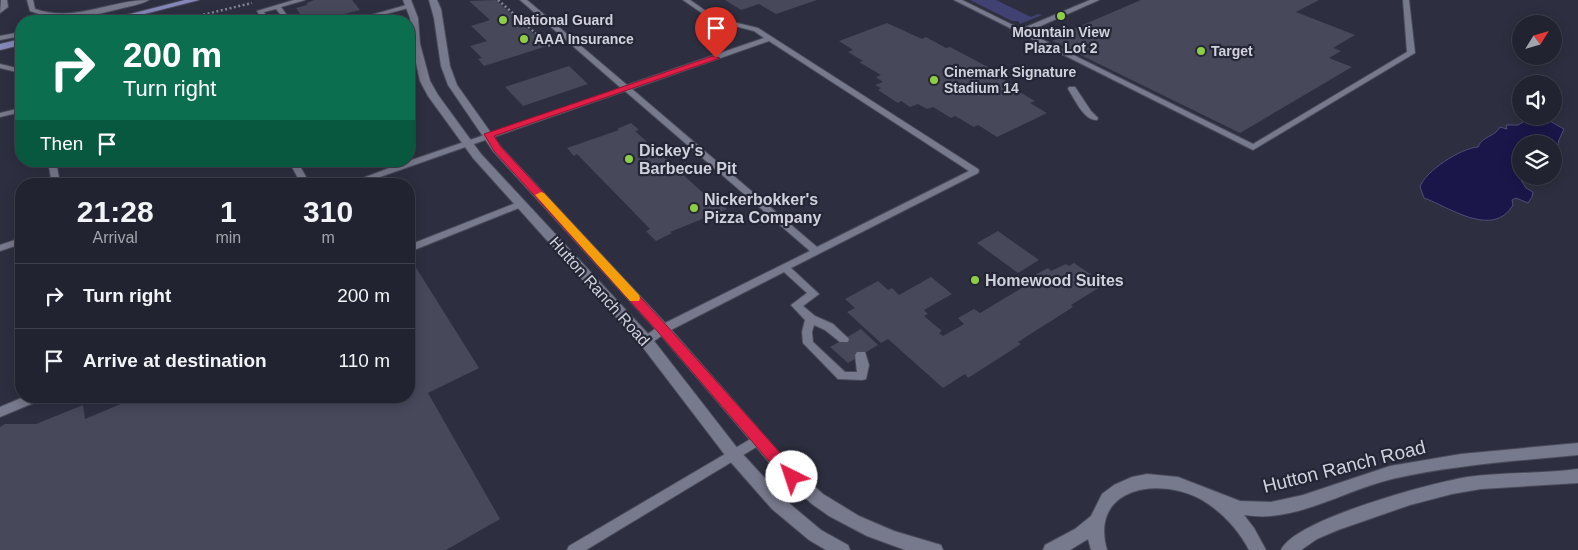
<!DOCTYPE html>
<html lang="en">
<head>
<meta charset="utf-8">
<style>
  :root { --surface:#222330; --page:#2e2f3c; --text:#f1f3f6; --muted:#a2a4ab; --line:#3f404c }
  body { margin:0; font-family:Helvetica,sans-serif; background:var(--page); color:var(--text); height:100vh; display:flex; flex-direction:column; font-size:19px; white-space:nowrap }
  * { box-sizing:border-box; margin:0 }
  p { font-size:16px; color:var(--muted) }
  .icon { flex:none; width:28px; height:28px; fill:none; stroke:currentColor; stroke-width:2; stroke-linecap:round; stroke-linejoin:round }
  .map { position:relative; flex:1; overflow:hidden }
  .side { position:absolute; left:15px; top:178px; width:400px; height:225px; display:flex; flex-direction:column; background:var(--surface); border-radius:20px; box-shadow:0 2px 12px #0003,0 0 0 1px var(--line) }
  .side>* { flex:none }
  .top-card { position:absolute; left:15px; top:15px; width:400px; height:152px; border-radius:20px; box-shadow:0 2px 12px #0003,0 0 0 1px var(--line); background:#0b6e4f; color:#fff; overflow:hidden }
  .needle { width:32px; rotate:53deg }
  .controls { position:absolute; left:1512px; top:15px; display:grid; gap:10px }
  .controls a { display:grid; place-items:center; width:50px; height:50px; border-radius:50%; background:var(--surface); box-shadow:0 2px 12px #0003,0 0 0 1px var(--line); font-size:25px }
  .pin { position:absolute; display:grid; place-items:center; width:42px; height:42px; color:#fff; margin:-51px -21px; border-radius:50% 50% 50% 0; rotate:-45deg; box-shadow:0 0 5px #0007 }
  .pin .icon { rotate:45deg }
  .me { position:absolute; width:55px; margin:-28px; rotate:319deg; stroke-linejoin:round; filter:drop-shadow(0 0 4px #0008) }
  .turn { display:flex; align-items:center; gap:18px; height:105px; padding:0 25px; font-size:22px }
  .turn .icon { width:65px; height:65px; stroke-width:2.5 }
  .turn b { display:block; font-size:35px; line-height:42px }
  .then { display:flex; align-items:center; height:48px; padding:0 25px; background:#0003; gap:10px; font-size:19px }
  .eta { display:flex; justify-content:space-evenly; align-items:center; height:85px; text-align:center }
  .eta b { font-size:30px; font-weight:600; line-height:35px }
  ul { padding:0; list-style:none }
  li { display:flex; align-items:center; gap:15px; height:65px; padding:0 25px; border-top:1px solid var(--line) }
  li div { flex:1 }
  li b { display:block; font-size:19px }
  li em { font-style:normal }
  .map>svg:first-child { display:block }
  .green { fill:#414273 }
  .water { fill:#1a1649; stroke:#514e75 }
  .building { fill:#47485a }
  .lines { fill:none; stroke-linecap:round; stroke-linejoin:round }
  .lane-casing { stroke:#4a4b59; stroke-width:2 }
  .secondary-casing { stroke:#4a4b59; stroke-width:2 }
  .primary-casing { stroke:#4a4b59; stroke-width:2 }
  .path { stroke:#848593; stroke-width:2.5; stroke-dasharray:2 2.5; stroke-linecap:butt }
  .lane { fill:#77798c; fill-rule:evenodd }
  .secondary { fill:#77798c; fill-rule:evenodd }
  .primary { fill:#8587ba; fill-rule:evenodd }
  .route { fill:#e11d48; stroke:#92132f }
  .slow { fill:#f59e0b }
  .poi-dot { fill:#8dce44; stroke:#242535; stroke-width:2 }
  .labels { text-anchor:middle; stroke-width:4.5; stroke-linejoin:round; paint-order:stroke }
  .far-poi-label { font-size:14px; font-weight:bold; fill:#d0d1dc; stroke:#242535; text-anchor:start }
  .poi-label { font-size:16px; font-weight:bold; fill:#d0d1dc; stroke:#242535; text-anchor:start }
  .street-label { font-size:16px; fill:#d0d1dc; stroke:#242535 }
  .near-street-label { font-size:19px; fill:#d0d1dc; stroke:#242535 }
</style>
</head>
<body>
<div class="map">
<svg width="1578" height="550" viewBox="0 0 1578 550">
  <rect width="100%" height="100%" fill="#2d2f40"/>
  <!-- green -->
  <polygon class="green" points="970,0 996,0 1031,17 1038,14 1042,15 1020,24 1018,21 1012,21"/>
  <!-- water -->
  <path class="water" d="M1530 118 1548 120 1564 129 1559 140 1555 157H1554V144H1521V176H1529L1533 180H1521L1526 188 1533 192 1532 197 1528 203 1516 198 1512 200 1513 205C1493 239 1449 207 1424 198L1420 187C1425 171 1461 148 1478 147 1482 136 1495 137 1500 127L1507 129 1506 125H1518Z"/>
  <!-- building -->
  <g class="building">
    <polygon points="314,0 352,0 360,10 317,21 275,21 300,14 296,8 307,5 307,3"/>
    <polygon points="496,0 547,46 484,66 478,59 482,58 470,46 487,41 471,26 490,20 469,1"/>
    <polygon points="725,0 817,0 776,14 759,4 741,10"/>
    <polygon points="1141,0 1319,0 1296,12 1355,35 1333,48 1341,51 1329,58 1352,67 1240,133 1052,41 1067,35 1064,33"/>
    <polygon points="887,23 922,39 926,37 946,48 950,47 1001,74 997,76 1019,88 1016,90 1035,101 1030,103 1047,113 997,137 978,125 974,127 955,116 951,118 933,107 927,109 918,104 910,107 901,101 898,103 878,90 881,88 875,85 883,82 876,77 881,75 859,62 863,61 848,52 853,50 839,41"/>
    <polygon points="569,66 588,84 523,106 505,87"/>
    <polygon points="631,123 639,130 635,131 713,202 717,200 727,209 670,232 672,233 656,241 646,231 650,229 577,154 574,156 567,148 619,130 617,129"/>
    <polygon points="998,231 1039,260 1018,273 977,243"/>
    <polygon points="1074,263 1105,284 1071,305 1073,307 1018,342 1021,344 968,378 965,374 943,388 888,339 881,343 847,312 855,308 845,299 878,281 888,290 892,288 899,295 931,277 952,294 924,310 928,314 924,316 942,331 939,333 943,336 964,324 958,318 974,309 980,313 1035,280 1031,277 1048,268 1051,271 1066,264 1069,266"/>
    <polygon points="415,266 479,368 428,393 500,519 446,550 0,550 0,427 5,424 36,424 83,405 85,419 130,400 129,396 409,396 409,268"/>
    <polygon points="861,329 878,345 848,363 830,347"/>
  </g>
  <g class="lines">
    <!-- lane casing -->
    <g class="lane-casing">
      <g id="lane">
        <polygon points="1,0 7,0 8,7 0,13"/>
        <path d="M27 0H33L35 9C74 23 110 0 149 0 142 4 131 6 123 8 92 16 61 23 30 11Z"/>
        <polygon points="294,0 305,0 281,7 289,18 288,19 284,19 276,9 264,12 269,21 263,21 257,11"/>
        <path d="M520 0H527L627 85 764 38 754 31 712 20 683 0H690L716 18 758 28 978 169 979 171 978 173 791 268 819 294 803 306 815 316 833 324 849 339 848 342H840L825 330 814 325 812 332 813 342 845 372H857L855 355 857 352H865L869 365 866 379 862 380 838 379 803 343 802 332 805 320 791 305 807 293 784 272 667 332 650 344H642L641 341 642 338 659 326 810 251 625 91 360 184H347L400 164 621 88ZM769 41 969 171 817 247 632 89Z"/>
        <polygon points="954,0 962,0 1021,29 1090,0 1099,0 1027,32 1253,144 1407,52 1403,0 1409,0 1415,53 1253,150"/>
        <polygon points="410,4 413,6 412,7 360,21 350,21"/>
        <polygon points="21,32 21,36 0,40 0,36"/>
        <polygon points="0,64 21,69 21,73 0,68"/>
        <path d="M1069 87H1075L1091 111 1098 118 1097 120C1084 121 1075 99 1068 89Z"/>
        <polygon points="21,108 21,112 0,117 0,113"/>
        <polygon points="48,161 56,161 60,184 52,184"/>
        <polygon points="289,161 297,161 310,184 301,184"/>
        <polygon points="521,201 524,202 526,204 524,206 409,252 409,245"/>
        <polygon points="21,238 21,244 0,251 0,245"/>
        <polygon points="26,396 45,396 43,399 0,417 0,407"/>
        <polygon points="759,434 763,435 765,439 763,443 586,550 567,550 569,546"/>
      </g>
    </g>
    <!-- secondary casing -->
    <g class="secondary-casing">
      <g id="secondary">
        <polygon points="403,0 411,0 418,18 420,44 430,81 438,95 481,154 651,337 738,449 784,499 821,530 848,545 850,550 826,550 809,540 772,509 728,459 641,345 473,158 428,96 420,81 412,44 410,18"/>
        <polygon points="429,0 437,0 441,9 450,66 457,85 501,147 668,326 790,465 823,494 859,516 894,531 941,545 943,550 905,550 867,536 829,516 812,504 780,475 658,332 493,151 448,85 441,66 434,18"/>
        <path d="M1578 443V455C1516 461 1453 465 1392 479 1351 489 1313 512 1271 516 1262 517 1253 516 1244 515L1254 528 1266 550H1249C1238 529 1222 512 1202 500 1160 476 1089 487 1107 550H1091L1088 539 1070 550H1043L1045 545 1075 529 1091 516 1102 494 1114 485 1132 477 1147 474 1178 477 1240 501 1271 502 1303 495 1390 466 1461 454Z"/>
        <path d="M1578 469V483L1481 489 1452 494 1410 505 1338 530 1317 539 1301 550H1281C1295 519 1432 483 1467 477 1504 472 1541 474 1578 469Z"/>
      </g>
    </g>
    <!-- primary casing -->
    <g class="primary-casing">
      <g id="primary">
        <polygon points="185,0 199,0 117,21 103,21"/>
        <polygon points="21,39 21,45 0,50 0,44"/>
      </g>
    </g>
    <!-- path -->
    <g class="path">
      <polyline points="498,0 550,46"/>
      <polyline points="177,21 252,3"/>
    </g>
    <!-- lane -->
    <use href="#lane" class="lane"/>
    <!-- secondary -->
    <use href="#secondary" class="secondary"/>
    <!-- primary -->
    <use href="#primary" class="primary"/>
  </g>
  <!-- route -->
  <polygon class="route" points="713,56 720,58 494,136 501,147 667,326 798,473 800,477 798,482 792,483 787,482 658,332 494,151 484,134"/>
  <!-- slow -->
  <polygon class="slow" points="541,192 544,193 639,295 640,298 639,301 630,301 537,197 535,195"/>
  <!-- markers -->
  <g class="poi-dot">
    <circle cx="1061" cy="16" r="5"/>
    <circle cx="503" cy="20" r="5"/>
    <circle cx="524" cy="39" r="5"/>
    <circle cx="1201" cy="51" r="5"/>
    <circle cx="934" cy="80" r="5"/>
    <circle cx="629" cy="159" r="5"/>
    <circle cx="694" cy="208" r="5"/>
    <circle cx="975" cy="280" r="5"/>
  </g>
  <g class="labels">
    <!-- far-poi labels -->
    <g class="far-poi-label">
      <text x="513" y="25">National Guard</text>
      <text x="1061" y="37" text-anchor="middle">Mountain View<tspan x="1061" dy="16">Plaza Lot 2</tspan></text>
      <text x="534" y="44">AAA Insurance</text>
      <text x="1211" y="56">Target</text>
      <text x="944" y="77">Cinemark Signature<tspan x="944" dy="16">Stadium 14</tspan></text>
    </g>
    <!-- poi labels -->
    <g class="poi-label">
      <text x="639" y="156">Dickey's<tspan x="639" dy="18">Barbecue Pit</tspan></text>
      <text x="704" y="205">Nickerbokker's<tspan x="704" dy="18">Pizza Company</tspan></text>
      <text x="985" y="286">Homewood Suites</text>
    </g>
    <!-- street labels -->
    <g class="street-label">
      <text transform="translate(600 291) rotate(48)" y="6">Hutton Ranch Road</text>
    </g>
    <!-- near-street labels -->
    <g class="near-street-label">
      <text transform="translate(1344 466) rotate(-14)" y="7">Hutton Ranch Road</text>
    </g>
  </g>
</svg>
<div class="controls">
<a><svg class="needle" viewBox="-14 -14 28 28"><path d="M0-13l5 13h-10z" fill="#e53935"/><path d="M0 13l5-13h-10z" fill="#a2a4ab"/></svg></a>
<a><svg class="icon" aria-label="sound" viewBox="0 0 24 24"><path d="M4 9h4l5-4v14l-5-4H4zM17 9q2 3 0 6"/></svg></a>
<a><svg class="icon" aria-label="layers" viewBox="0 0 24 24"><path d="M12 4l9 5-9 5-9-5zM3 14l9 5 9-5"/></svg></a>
</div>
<div class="pin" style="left:716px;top:58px;background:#d93025"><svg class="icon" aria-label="arrive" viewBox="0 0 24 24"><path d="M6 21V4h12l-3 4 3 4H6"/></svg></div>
<svg class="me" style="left:792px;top:477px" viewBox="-20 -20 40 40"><circle r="19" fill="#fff"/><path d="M0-13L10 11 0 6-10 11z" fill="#e11d48"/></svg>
<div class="top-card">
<div class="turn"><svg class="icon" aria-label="right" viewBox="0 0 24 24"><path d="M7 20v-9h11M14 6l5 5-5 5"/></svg><div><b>200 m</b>Turn right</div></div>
<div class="then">Then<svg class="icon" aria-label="arrive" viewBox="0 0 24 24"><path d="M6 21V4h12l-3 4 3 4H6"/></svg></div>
</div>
<section class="side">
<div class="eta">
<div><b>21:28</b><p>Arrival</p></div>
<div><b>1</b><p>min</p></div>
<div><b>310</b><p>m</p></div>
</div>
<ul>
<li><svg class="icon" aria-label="right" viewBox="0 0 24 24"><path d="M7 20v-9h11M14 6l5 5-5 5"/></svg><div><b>Turn right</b></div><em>200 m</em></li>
<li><svg class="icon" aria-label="arrive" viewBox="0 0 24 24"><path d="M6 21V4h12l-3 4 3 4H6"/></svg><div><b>Arrive at destination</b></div><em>110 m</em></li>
</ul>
</section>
</div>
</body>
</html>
